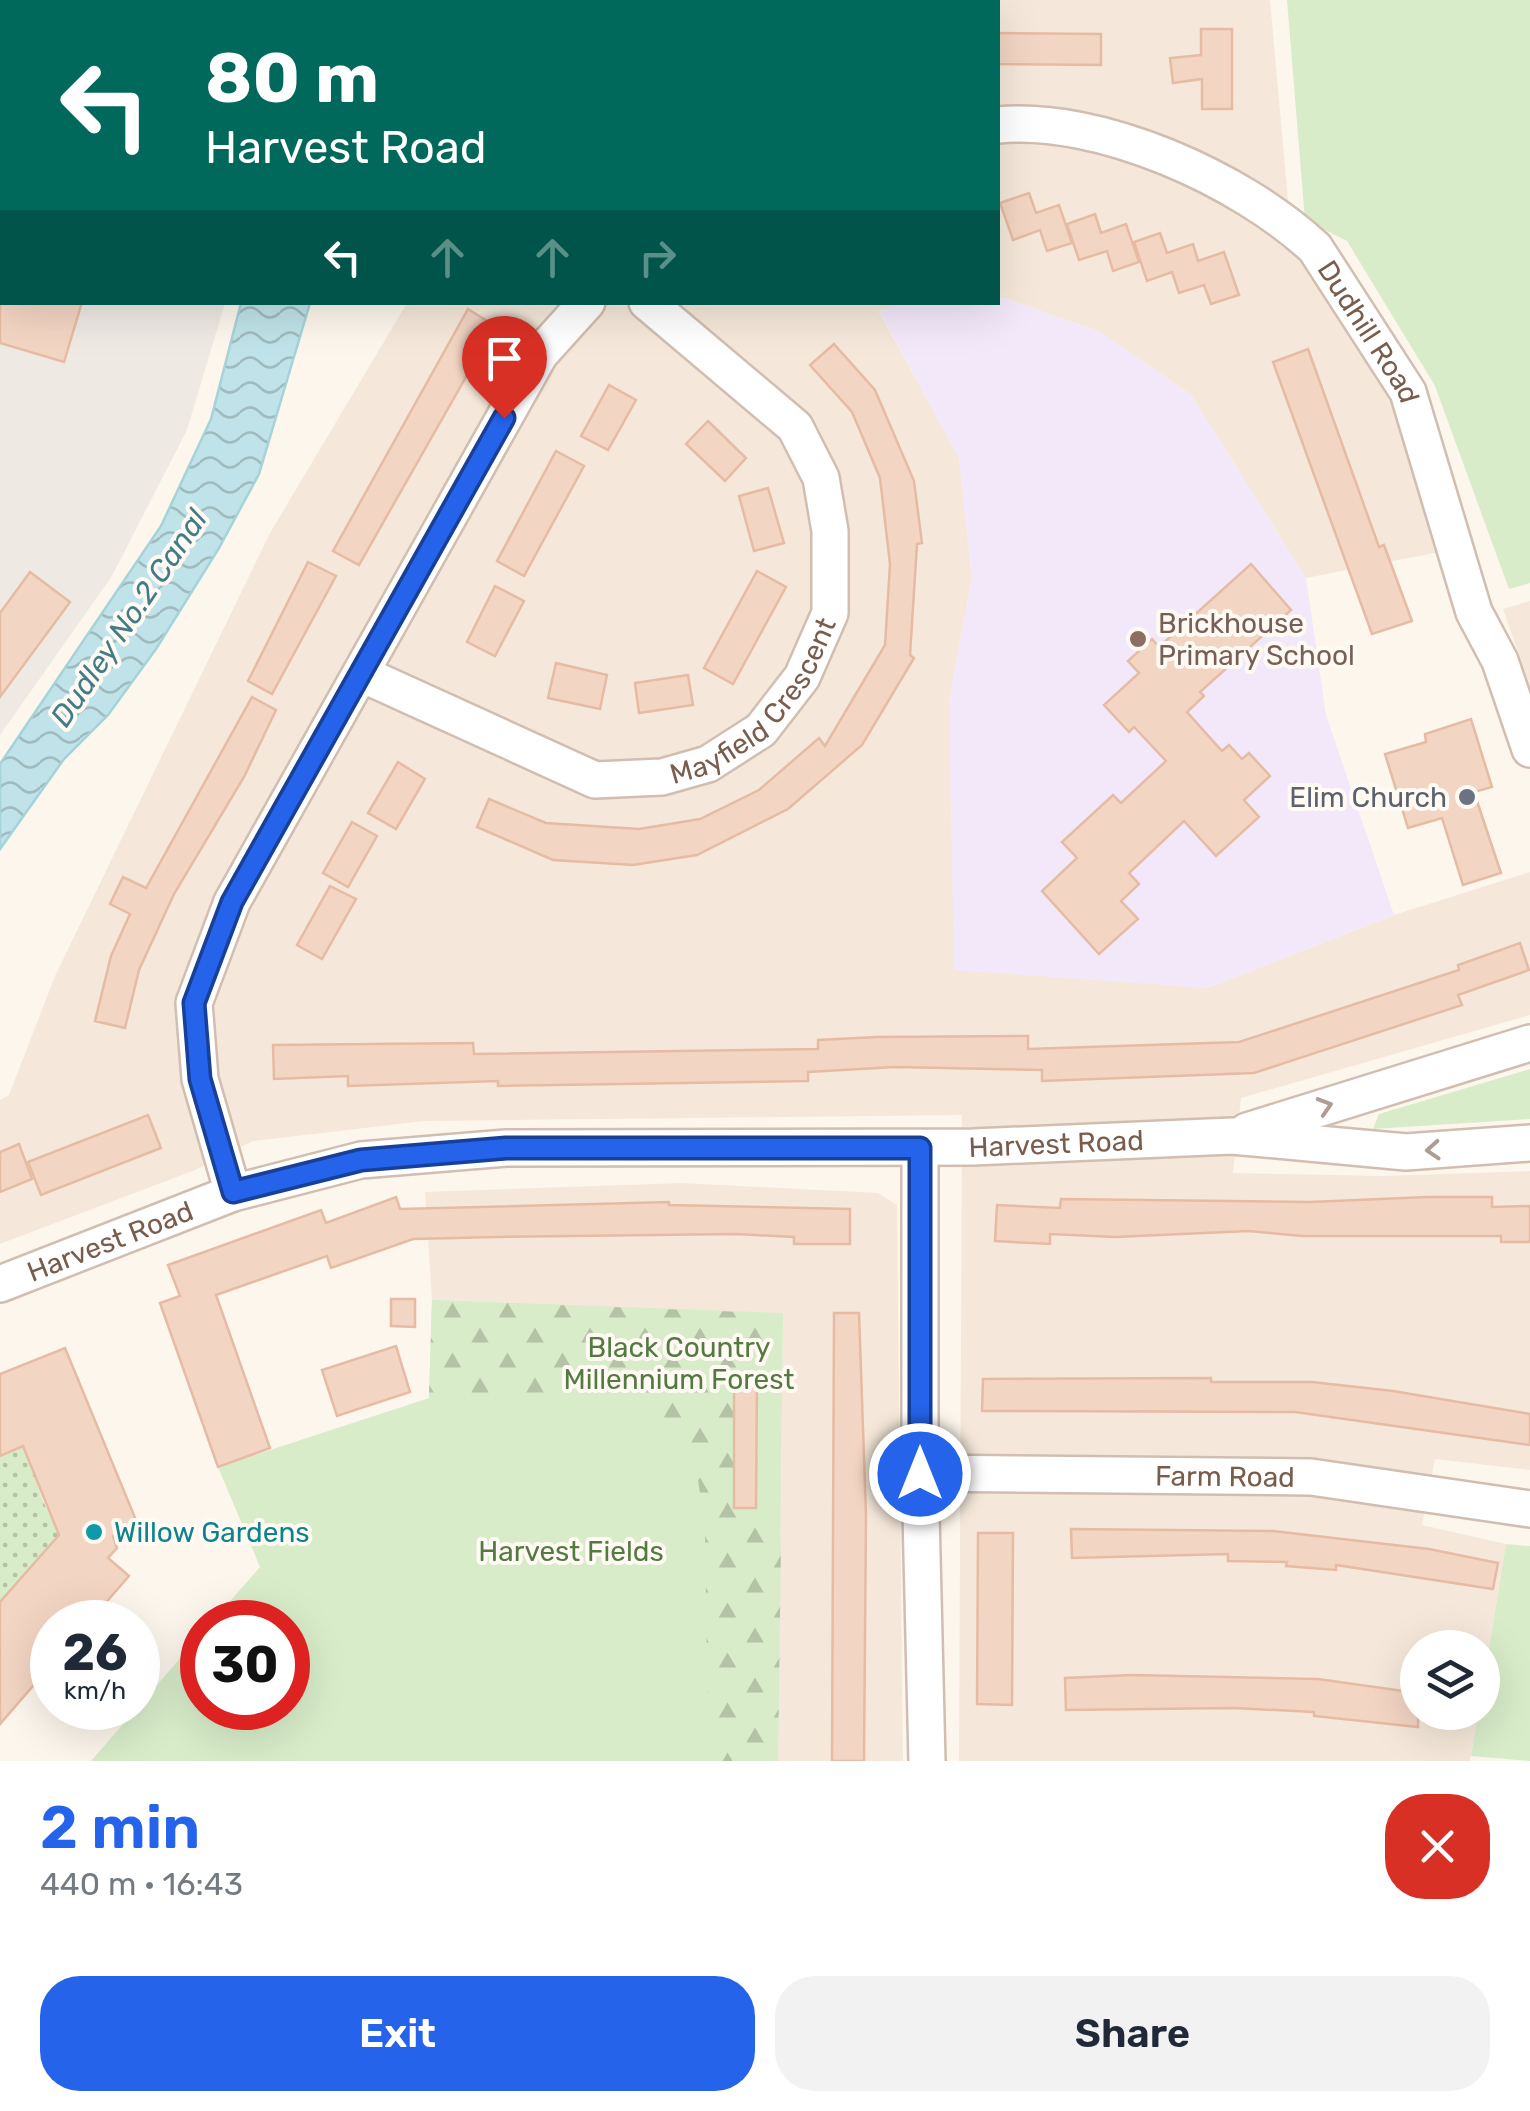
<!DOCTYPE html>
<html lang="en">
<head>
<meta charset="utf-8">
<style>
  :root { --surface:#fff; --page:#f2f2f3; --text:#1f2937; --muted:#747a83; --accent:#2563eb }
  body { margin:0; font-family:Rubik,sans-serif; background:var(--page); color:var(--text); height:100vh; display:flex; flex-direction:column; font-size:38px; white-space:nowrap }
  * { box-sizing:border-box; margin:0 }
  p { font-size:32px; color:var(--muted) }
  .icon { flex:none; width:55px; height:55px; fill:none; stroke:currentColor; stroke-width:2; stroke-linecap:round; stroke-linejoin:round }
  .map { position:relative; height:1761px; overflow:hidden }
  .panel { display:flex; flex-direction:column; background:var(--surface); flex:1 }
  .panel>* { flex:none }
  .guide { position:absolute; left:0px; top:0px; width:1000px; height:305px; box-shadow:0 10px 40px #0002; background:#00695c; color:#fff; overflow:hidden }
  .fabs { position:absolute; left:1400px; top:1630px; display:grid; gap:20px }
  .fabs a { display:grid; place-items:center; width:100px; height:100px; border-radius:50%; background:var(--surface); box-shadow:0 10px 40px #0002; font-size:50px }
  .speed { position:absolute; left:30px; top:1600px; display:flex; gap:20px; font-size:50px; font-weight:700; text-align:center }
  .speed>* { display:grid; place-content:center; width:130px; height:130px; border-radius:50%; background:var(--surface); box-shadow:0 10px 40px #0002; line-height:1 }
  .speed small { font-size:25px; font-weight:400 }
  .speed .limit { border:15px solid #d22; background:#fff; color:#111 }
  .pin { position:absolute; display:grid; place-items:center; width:85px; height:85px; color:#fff; margin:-102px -42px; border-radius:50% 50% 50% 0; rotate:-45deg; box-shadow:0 0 10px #0007 }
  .pin .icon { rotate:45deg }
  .me { position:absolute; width:110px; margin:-55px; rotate:0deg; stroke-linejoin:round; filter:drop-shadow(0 0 8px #0008) }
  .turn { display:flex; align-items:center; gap:35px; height:210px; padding:0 40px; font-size:45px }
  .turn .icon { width:130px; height:130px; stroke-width:2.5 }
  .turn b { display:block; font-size:70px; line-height:85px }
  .lanes { display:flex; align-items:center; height:95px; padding:0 40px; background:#0003; justify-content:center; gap:50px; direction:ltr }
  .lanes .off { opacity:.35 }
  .round { display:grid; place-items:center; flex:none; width:105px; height:105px; border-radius:40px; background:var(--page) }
  .headline { display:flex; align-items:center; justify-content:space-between; height:170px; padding:0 40px }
  h1 { font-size:60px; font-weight:600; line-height:75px; color:var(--accent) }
  .button { display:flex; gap:20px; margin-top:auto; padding:20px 40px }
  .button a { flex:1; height:115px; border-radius:40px; background:var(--accent); color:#fff; font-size:40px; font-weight:600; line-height:115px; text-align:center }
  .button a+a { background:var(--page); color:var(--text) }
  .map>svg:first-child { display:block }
  .residential { fill:#f5e8da }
  .industrial { fill:#efe9e4 }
  .education { fill:#f3e8fa }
  .green { fill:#d8ecc9 }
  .forest { fill:url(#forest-firs) }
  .garden { fill:url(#garden-dots) }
  .water { fill:url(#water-waves); stroke:#a5d3da; stroke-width:2.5 }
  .building { fill:#f3d5c3; stroke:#e6bba3; stroke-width:2.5 }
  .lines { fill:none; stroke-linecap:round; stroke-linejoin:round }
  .minor-casing { stroke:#d1beb0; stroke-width:40 }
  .minor { stroke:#fff; stroke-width:35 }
  .oneway { stroke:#af9d94 }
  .route-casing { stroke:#184099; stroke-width:25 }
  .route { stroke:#2563eb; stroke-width:18 }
  .education-dot { fill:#8d6e63; stroke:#fffaf3; stroke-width:4 }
  .worship-dot { fill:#6b7280; stroke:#fffaf3; stroke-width:4 }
  .culture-dot { fill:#0f9aa8; stroke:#fffaf3; stroke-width:4 }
  .labels { text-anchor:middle; stroke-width:8; stroke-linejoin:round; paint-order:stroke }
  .street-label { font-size:28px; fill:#7a5c4d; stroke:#fffaf3 }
  .education-label { font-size:28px; fill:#785e54; stroke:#fffaf3; text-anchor:start }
  .worship-label { font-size:28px; fill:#5b616d; stroke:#fffaf3; text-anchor:end }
  .park-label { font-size:28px; fill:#537a41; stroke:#fffaf3 }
  .culture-label { font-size:28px; fill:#0d838f; stroke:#fffaf3; text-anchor:start }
  .water-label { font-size:30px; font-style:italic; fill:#437c86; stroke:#fffaf3 }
</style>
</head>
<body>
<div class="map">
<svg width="1530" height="1761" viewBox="0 0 1530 1761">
  <defs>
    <pattern id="forest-firs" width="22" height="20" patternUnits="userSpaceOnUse" patternTransform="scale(2.5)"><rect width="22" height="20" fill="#d8ecc9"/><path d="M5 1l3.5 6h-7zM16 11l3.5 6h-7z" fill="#b4c2a5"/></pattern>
    <pattern id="garden-dots" width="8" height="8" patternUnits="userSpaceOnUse" patternTransform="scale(2.5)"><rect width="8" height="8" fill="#d8ecc9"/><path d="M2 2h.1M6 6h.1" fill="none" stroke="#b4c2a5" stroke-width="1.8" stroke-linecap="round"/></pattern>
    <pattern id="water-waves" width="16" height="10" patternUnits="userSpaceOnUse" patternTransform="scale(2.5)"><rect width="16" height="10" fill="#bfe3e8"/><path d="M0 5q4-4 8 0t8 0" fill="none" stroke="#a0bbbe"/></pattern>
  </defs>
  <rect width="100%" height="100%" fill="#fdf6ec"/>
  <!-- residential -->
  <g class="residential">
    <polygon points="777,0 1270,0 1292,244 1401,410 1445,551 1306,578 1191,395 1100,332 998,296 998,2 771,2"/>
    <polygon points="407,303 903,303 879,312 959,457 972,577 949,701 1207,988 1394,915 1530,872 1530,1015 1241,1098 1233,1173 1382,1176 1530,1171 1530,1470 1435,1459 1422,1525 1506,1544 1483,1686 1482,1648 1418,1648 1418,1712 1478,1713 1470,1761 959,1761 962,1115 424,1121 253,1141 195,1170 0,1244 0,1100 9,1095 55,976 270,533"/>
    <polygon points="1530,601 1530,686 1503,609"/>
    <polygon points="682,1183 878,1193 897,1205 903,1761 778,1761 783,1314 432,1300 425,1192"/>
  </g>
  <!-- industrial -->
  <polygon class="industrial" points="0,0 437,0 2,2 2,302 225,303 187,430 112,576 0,735"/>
  <!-- education -->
  <polygon class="education" points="998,296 1100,332 1191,395 1306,578 1326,715 1394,915 1207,988 954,970 949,701 972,577 959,458 879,311 903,303 998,302"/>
  <!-- green -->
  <g class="green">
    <polygon points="1287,0 1530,0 1530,583 1509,589 1435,386 1347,241 1305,220"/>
    <polygon points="1530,1069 1530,1119 1373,1129 1379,1114"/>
    <polygon points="432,1300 783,1313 778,1761 91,1761 202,1633 202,1708 288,1708 288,1622 212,1622 260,1567 218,1467 429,1398"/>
    <polygon points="1506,1544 1530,1546 1530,1761 1471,1756 1478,1713 1482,1712 1483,1686"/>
  </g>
  <!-- forest -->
  <polygon class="forest" points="432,1300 742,1312 766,1336 770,1360 757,1381 734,1382 734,1507 756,1508 781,1543 778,1761 714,1761 707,1681 705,1524 697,1474 680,1429 650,1408 582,1392 429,1398"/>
  <!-- garden -->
  <path class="garden" d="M31 1443C32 1474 43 1517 68 1537L52 1543 0 1602V1456Z"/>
  <!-- water -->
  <polygon class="water" points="241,303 310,303 259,474 219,548 156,649 108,715 64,759 0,849 0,764 161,526 211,419"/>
  <!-- building -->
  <g class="building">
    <polygon points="1201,29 1232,29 1232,109 1202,109 1202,79 1173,83 1170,58 1201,55"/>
    <polygon points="998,33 1101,34 1101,65 998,64"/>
    <polygon points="1029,193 1036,213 1059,205 1072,243 1047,251 1040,230 1013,240 1000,203"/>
    <polygon points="1095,214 1101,233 1126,224 1139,262 1113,271 1107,251 1079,260 1067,224"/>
    <polygon points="1160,233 1167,253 1193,244 1198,261 1224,252 1239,295 1211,304 1204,285 1179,293 1172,272 1147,281 1134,242"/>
    <polygon points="0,302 82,302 64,362 0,343"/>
    <polygon points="468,309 495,326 359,565 333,551"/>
    <polygon points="834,344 875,390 914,481 922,543 917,544 910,655 914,658 862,745 788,809 697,855 633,865 553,860 477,827 489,799 546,823 639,829 700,819 759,790 819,738 825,746 885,645 890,564 880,478 852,412 810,365"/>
    <polygon points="1308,349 1379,547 1384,545 1412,621 1372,634 1273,362"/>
    <polygon points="609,385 636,400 608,450 581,436"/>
    <polygon points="708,421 746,458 725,481 686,444"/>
    <polygon points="556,451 584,466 524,576 497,561"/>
    <polygon points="768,488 784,543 754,551 739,496"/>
    <polygon points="308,562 336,576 272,694 248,681"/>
    <polygon points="1251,564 1291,610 1200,692 1204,696 1187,712 1222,751 1229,745 1242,759 1249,753 1270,776 1244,800 1259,817 1216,856 1184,821 1129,873 1139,884 1121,901 1138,919 1099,954 1042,891 1077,858 1062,842 1113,795 1121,803 1166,761 1134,727 1129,732 1104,705 1139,673 1128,661 1152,639 1159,647"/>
    <polygon points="757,571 786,587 733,684 704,668"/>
    <polygon points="30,572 70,602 0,697 0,613"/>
    <polygon points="495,586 524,601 495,656 467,642"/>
    <polygon points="556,663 607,675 600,709 548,698"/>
    <polygon points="688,675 693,705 639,713 635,683"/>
    <polygon points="252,697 276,710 244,777 174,894 139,970 125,1028 95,1021 111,956 130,914 110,904 123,877 146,888"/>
    <polygon points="1471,719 1492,787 1474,792 1501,873 1463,885 1442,818 1408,828 1385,754 1426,742 1425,734"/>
    <polygon points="398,762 425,779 396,829 368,813"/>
    <polygon points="352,822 377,836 348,887 323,873"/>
    <polygon points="330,886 356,899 322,959 297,945"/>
    <polygon points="1520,943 1529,970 1458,995 1462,1005 1254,1073 1042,1081 1042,1070 895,1067 808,1072 808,1081 498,1086 498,1081 348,1086 348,1076 274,1079 273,1045 473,1043 474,1054 818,1049 818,1040 877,1037 1028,1036 1028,1049 1239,1042 1459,970 1458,965"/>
    <polygon points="148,1115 161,1148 41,1195 28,1162"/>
    <polygon points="19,1144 32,1179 0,1192 0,1152"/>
    <polygon points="396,1197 400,1209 669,1202 669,1205 850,1209 850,1244 794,1244 794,1237 736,1234 497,1237 413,1239 331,1268 327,1256 216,1295 270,1448 218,1467 160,1303 180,1296 168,1265 321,1210 326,1223"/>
    <polygon points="1427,1197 1492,1197 1492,1207 1530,1206 1530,1242 1501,1242 1501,1236 1302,1236 1249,1231 1115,1237 1050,1234 1050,1244 995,1241 997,1205 1060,1208 1061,1199 1310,1202"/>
    <polygon points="391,1299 415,1299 415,1327 391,1326"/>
    <polygon points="834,1313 859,1313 866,1514 864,1761 832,1761"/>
    <polygon points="396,1346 410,1392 337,1416 322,1370"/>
    <polygon points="65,1348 138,1525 113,1536 117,1548 108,1558 129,1576 89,1622 52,1622 52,1664 0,1724 0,1602 59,1535 23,1446 0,1456 0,1374"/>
    <polygon points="1211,1378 1211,1382 1312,1382 1393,1391 1530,1414 1530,1445 1295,1412 982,1411 983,1379"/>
    <polygon points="734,1381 757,1381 756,1508 734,1508"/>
    <polygon points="1071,1529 1273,1531 1429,1549 1498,1563 1493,1589 1336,1565 1336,1570 1286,1566 1287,1562 1228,1561 1228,1554 1072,1558"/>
    <polygon points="978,1533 1013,1533 1012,1705 977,1704"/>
    <polygon points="1132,1675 1318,1679 1418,1693 1418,1727 1314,1716 1314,1712 1234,1708 1066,1710 1065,1678"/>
  </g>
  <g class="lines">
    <!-- minor casing -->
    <g class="minor-casing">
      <g id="minor">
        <path id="s1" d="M998 125C1099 115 1241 179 1315 248L1408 392 1474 612 1500 661 1530 749"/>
        <path id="s2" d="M362 674 595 780 662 777 708 764 761 730 802 677 830 613V531L821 478 795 427 647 302"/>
        <polyline points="1247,1131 1530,1043"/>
        <polyline points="920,1148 920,1473 927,1761"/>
        <polyline points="233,1193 200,1079 194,1003 232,902 540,354 587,302"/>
        <path id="s3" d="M0 1284 233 1193 361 1160 506 1148 973 1147 1232 1136 1406 1152 1530 1143"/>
        <path id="s4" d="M920 1473 1311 1477 1530 1509"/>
      </g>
    </g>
    <!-- minor -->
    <use href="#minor" class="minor"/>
  </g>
  <!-- one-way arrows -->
  <defs><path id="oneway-chevron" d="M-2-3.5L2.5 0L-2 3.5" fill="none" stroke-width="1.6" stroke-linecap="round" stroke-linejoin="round" transform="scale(2.5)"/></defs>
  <g class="oneway">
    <use href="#oneway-chevron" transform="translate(1325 1106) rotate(-17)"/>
    <use href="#oneway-chevron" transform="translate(1433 1150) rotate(176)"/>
  </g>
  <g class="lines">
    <!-- route casing -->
    <g class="route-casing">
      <polyline id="route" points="504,418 232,902 194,1003 200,1079 233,1192 361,1160 506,1148 920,1148 920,1474"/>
    </g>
    <!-- route -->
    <use href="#route" class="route"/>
  </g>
  <!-- markers -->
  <circle class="education-dot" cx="1138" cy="639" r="10"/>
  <circle class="worship-dot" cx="1467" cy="797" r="10"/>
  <circle class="culture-dot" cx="94" cy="1532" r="10"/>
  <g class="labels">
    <!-- street labels -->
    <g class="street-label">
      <text dy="10" stroke="none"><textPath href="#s1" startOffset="448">Dudhill Road</textPath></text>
      <text dy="10" stroke="none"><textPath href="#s2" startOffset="448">Mayfield Crescent</textPath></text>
      <text dy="10" stroke="none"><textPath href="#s3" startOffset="1078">Harvest Road</textPath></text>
      <text dy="10" stroke="none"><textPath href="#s3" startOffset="118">Harvest Road</textPath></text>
      <text dy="10" stroke="none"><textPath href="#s4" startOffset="305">Farm Road</textPath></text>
    </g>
    <!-- education labels -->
    <g class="education-label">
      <text x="1158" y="633">Brickhouse<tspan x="1158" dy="32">Primary School</tspan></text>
    </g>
    <!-- worship labels -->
    <g class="worship-label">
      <text x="1447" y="807">Elim Church</text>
    </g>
    <!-- park labels -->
    <g class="park-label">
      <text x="679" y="1357">Black Country<tspan x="679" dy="32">Millennium Forest</tspan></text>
      <text x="571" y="1561">Harvest Fields</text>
    </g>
    <!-- culture labels -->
    <g class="culture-label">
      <text x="114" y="1542">Willow Gardens</text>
    </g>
    <!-- water labels -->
    <g class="water-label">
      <text transform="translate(129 618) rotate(-56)" y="10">Dudley No.2 Canal</text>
    </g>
  </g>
</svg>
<div class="fabs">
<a><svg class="icon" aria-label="layers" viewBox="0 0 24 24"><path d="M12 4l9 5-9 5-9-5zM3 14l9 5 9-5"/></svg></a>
</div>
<div class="speed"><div>26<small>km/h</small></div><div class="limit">30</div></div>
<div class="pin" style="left:504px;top:418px;background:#d93025"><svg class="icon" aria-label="arrive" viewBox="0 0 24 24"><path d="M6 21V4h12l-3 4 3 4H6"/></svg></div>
<svg class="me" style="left:920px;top:1474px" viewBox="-20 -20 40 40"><circle r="17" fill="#2563eb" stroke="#fff" stroke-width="3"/><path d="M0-11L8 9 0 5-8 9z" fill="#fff"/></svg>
<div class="guide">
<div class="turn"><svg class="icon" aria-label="left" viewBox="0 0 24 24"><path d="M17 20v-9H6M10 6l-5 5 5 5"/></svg><div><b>80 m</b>Harvest Road</div></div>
<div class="lanes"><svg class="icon" aria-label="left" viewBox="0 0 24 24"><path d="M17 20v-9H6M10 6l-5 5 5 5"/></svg><svg class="icon off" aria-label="ahead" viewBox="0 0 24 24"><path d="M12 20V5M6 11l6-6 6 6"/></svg><svg class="icon off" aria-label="ahead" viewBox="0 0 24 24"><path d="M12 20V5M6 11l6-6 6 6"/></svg><svg class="icon off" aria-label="right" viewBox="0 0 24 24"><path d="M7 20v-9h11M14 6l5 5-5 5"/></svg></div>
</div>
</div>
<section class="panel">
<div class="headline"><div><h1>2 min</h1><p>440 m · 16:43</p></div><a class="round" style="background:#d93025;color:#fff"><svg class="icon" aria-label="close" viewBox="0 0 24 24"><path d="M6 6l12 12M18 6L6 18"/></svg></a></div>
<div class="button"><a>Exit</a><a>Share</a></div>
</section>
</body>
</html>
